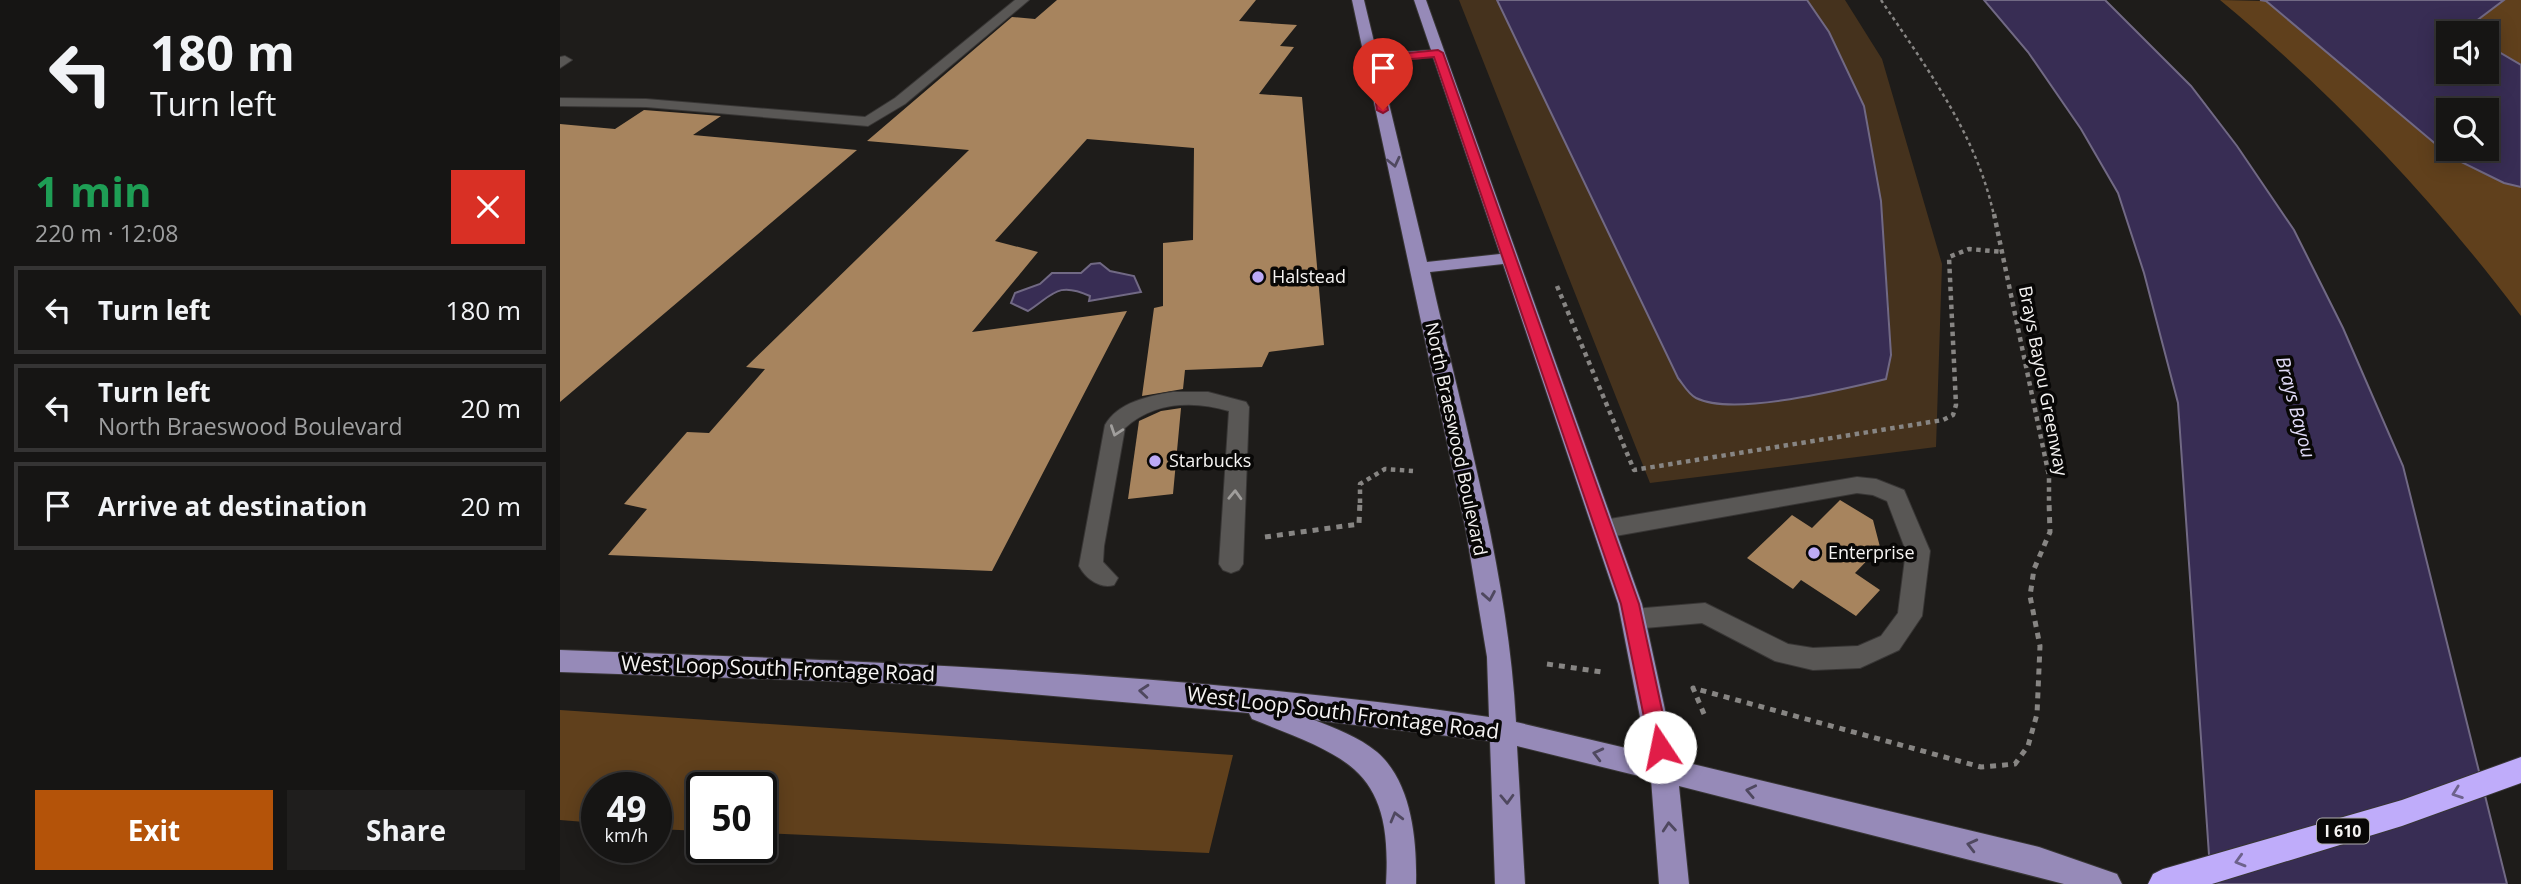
<!DOCTYPE html>
<html lang="en">
<head>
<meta charset="utf-8">
<style>
  :root { --surface:#161514; --page:#1f1e1d; --text:#f1f3f6; --muted:#9e9fa0; --line:#353434; --accent:#b45309 }
  body { margin:0; font-family:"Open Sans",sans-serif; background:var(--page); color:var(--text); height:100vh; display:flex; flex-direction:column; font-size:26px; white-space:nowrap }
  * { box-sizing:border-box; margin:0 }
  p { font-size:23px; color:var(--muted) }
  .icon { flex:none; width:38px; height:38px; fill:none; stroke:currentColor; stroke-width:2; stroke-linecap:round; stroke-linejoin:round }
  .map { position:relative; flex:1; overflow:hidden }
  .sheet { display:flex; flex-direction:column; background:var(--surface); width:560px }
  .sheet>* { flex:none }
  .banner { background:#161514; color:var(--text); overflow:hidden }
  .controls { position:absolute; left:1876px; top:21px; display:grid; gap:14px }
  .controls a { display:grid; place-items:center; width:63px; height:63px; border-radius:0px; background:var(--surface); box-shadow:0 4px 18px #0003,0 0 0 2px var(--line); font-size:35px }
  .speed { position:absolute; left:21px; top:772px; display:flex; gap:14px; font-size:35px; font-weight:700; text-align:center }
  .speed>* { display:grid; place-content:center; width:91px; height:91px; border-radius:50%; background:var(--surface); box-shadow:0 4px 18px #0003,0 0 0 2px var(--line); line-height:1 }
  .speed small { font-size:18px; font-weight:400 }
  .speed .limit { border:4px solid #111; border-radius:10px; background:#fff; color:#111 }
  .pin { position:absolute; display:grid; place-items:center; width:60px; height:60px; color:#fff; margin:-72px -30px; border-radius:50% 50% 50% 0; rotate:-45deg; box-shadow:0 0 7px #0007 }
  .pin .icon { rotate:45deg }
  .me { position:absolute; width:77px; margin:-38px; rotate:349deg; stroke-linejoin:round; filter:drop-shadow(0 0 5px #0008) }
  .turn { display:flex; align-items:center; gap:24px; height:147px; padding:0 35px; font-size:32px }
  .turn .icon { width:91px; height:91px; stroke-width:2.5 }
  .turn b { display:block; font-size:49px; line-height:60px }
  .round { display:grid; place-items:center; flex:none; width:74px; height:74px; border-radius:0px; background:var(--page) }
  .summary { display:flex; align-items:center; justify-content:space-between; height:119px; padding:0 35px }
  h1 { font-size:42px; font-weight:700; line-height:52px; color:#1e9e55 }
  .primary-button { display:flex; gap:14px; margin-top:auto; padding:14px 35px }
  .primary-button a { flex:1; height:80px; border-radius:0px; background:var(--accent); color:#fff; font-size:28px; font-weight:700; line-height:80px; text-align:center }
  .primary-button a+a { background:var(--page); color:var(--text) }
  ul { padding:0; list-style:none }
  li { display:flex; align-items:center; gap:21px; height:88px; margin:0 14px 10px; padding:0 21px; border:4px solid var(--line); border-radius:0px }
  li div { flex:1 }
  li b { display:block; font-size:26px }
  li em { font-style:normal }
  main { display:flex; flex:1; min-height:0 }
  .map>svg:first-child { display:block }
  .green { fill:#45321d }
  .forest { fill:#60401c }
  .water { fill:#382d54; stroke:#716984; stroke-width:2; fill-rule:evenodd }
  .building { fill:#a7845e }
  .lines { fill:none; stroke-linecap:round; stroke-linejoin:round }
  .minor-casing { stroke:#383635; stroke-width:2 }
  .major-casing { stroke:#383635; stroke-width:2 }
  .highway-casing { stroke:#383635; stroke-width:2 }
  .path-far2 { stroke:#878583; stroke-width:2.5; stroke-dasharray:3.5 3.5; stroke-linecap:butt }
  .path-far1 { stroke:#878583; stroke-width:4.5; stroke-dasharray:4.5 4.5; stroke-linecap:butt }
  .path { stroke:#878583; stroke-width:5; stroke-dasharray:6 6; stroke-linecap:butt }
  .minor { fill:#595755; fill-rule:evenodd }
  .major { fill:#968ab8; fill-rule:evenodd }
  .highway { fill:#bfacfa; fill-rule:evenodd }
  .oneway { stroke:#4f485f }
  .oneway2 { stroke:#a09e9c }
  .oneway3 { stroke:#6d628c }
  .route { fill:#e11d48; stroke:#92132f; stroke-width:2 }
  .poi-dot { fill:#bcaaf6; stroke:#080706; stroke-width:2.5 }
  .labels { text-anchor:middle; stroke-width:7; stroke-linejoin:round; paint-order:stroke }
  .shield { fill:#080706; stroke:#afadac; stroke-width:2 }
  .shield-label { font-size:16px; font-weight:bold; fill:#f6f4f3 }
  .poi-label { font-size:18px; fill:#f6f4f3; stroke:#080706; text-anchor:start }
  .street-label { font-size:18px; fill:#f6f4f3; stroke:#080706 }
  .water-label { font-size:19px; font-style:italic; fill:#e2dcf9; stroke:#080706 }
  .near-street-label { font-size:21px; fill:#f6f4f3; stroke:#080706 }
</style>
</head>
<body>
<main>
<section class="sheet">
<div class="banner">
<div class="turn"><svg class="icon" aria-label="left" viewBox="0 0 24 24"><path d="M17 20v-9H6M10 6l-5 5 5 5"/></svg><div><b>180 m</b>Turn left</div></div>
</div>
<div class="summary"><div><h1>1 min</h1><p>220 m · 12:08</p></div><a class="round" style="background:#d93025;color:#fff"><svg class="icon" aria-label="close" viewBox="0 0 24 24"><path d="M6 6l12 12M18 6L6 18"/></svg></a></div>
<ul>
<li><svg class="icon" aria-label="left" viewBox="0 0 24 24"><path d="M17 20v-9H6M10 6l-5 5 5 5"/></svg><div><b>Turn left</b></div><em>180 m</em></li>
<li><svg class="icon" aria-label="left" viewBox="0 0 24 24"><path d="M17 20v-9H6M10 6l-5 5 5 5"/></svg><div><b>Turn left</b><p>North Braeswood Boulevard</p></div><em>20 m</em></li>
<li><svg class="icon" aria-label="arrive" viewBox="0 0 24 24"><path d="M6 21V4h12l-3 4 3 4H6"/></svg><div><b>Arrive at destination</b></div><em>20 m</em></li>
</ul>
<div class="primary-button"><a>Exit</a><a>Share</a></div>
</section>
<div class="map">
<svg width="1961" height="884" viewBox="0 0 1961 884">
  <rect width="100%" height="100%" fill="#1e1c1a"/>
  <!-- green -->
  <polygon class="green" points="899,0 937,0 1118,378 1330,324 1321,201 1304,106 1269,32 1247,0 1285,0 1322,59 1382,264 1376,447 1090,483"/>
  <!-- forest -->
  <g class="forest">
    <path d="M1660 0 1706 1 1892 158 1944 183 1961 187V316C1873 199 1773 94 1660 0Z"/>
    <polygon points="1944,0 1961,0 1961,65 1927,45 1927,33 1903,31"/>
    <polygon points="0,710 673,755 649,853 201,833 201,788 142,788 142,831 96,829 96,788 37,788 37,823 0,820"/>
  </g>
  <!-- water -->
  <g class="water">
    <path d="M937 0H1247L1269 32 1304 106 1321 201 1331 355 1326 379C1283 389 1174 417 1136 398 1128 394 1123 384 1118 378Z"/>
    <polygon points="1424,0 1545,0 1631,86 1677,146 1734,230 1783,328 1843,466 1947,884 1651,884 1618,403 1584,273 1558,193 1521,129 1468,52"/>
    <path d="M1700 0H1944L1903 31 1906 33H1888V72H1927V45L1961 65V187L1944 183 1891 157 1706 1ZM1927 110V149H1888V110Z"/>
    <path d="M540 263 550 271 574 276 581 292 529 301 530 296C497 281 493 295 468 311L451 303 455 293 480 284 492 273H521L531 264Z"/>
  </g>
  <!-- building -->
  <g class="building">
    <polygon points="497,0 696,0 679,21 737,25 720,46 734,47 699,94 742,97 764,345 709,352 702,367 625,370 623,389 582,396 594,308 603,306 603,243 633,240 634,148 527,139 435,241 478,252 412,332 567,311 432,571 48,555 87,509 64,504 127,432 149,433 205,369 186,367 409,150 307,141 452,17 475,19"/>
    <polygon points="84,110 161,116 133,135 297,150 0,402 0,124 55,129"/>
    <polygon points="621,408 613,494 568,499 579,421 601,411"/>
    <polygon points="1280,500 1313,520 1320,547 1295,573 1320,590 1296,616 1241,580 1233,589 1187,558 1232,515 1252,528"/>
  </g>
  <g class="lines">
    <!-- minor casing -->
    <g class="minor-casing">
      <g id="minor">
        <polygon points="455,0 469,0 345,104 308,126 86,107 0,106 0,98 86,99 305,117 335,98"/>
        <polygon points="5,56 12,60 0,68 0,57"/>
        <path d="M613 392H648L686 402 689 407 683 564 679 570 671 573 663 570 659 564 669 411C633 400 593 402 565 428L544 546 543 562 558 578 554 585C540 589 526 579 519 566L545 425C558 402 589 396 613 392Z"/>
        <polygon points="1297,477 1316,479 1344,490 1370,551 1362,616 1339,650 1300,668 1253,670 1215,661 1142,623 1073,629 1064,626 1061,619 1064,612 1073,609 1145,603 1228,644 1253,648 1298,646 1321,636 1338,613 1346,551 1327,501 1313,495 1297,493 1044,538 1036,535 1033,529 1036,523 1044,520"/>
      </g>
    </g>
    <!-- major casing -->
    <g class="major-casing">
      <path id="major" d="M792 0H804L817 54 871 50 854 0H866L1082 604 1116 760 1479 847 1557 874 1562 884H1504L1119 786 1129 884H1099L1091 779 957 746 965 884H935L930 741 754 720C775 728 799 737 817 752 852 782 857 841 856 884H826C833 768 787 757 692 719L689 713 356 684 0 672V650C310 661 622 672 929 717L927 657 906 531ZM873 57 940 254 867 262 819 62ZM943 264 1058 604 1087 753 956 722C948 570 903 420 870 272Z"/>
    </g>
    <!-- highway casing -->
    <g class="highway-casing">
      <polygon id="highway" points="1961,757 1961,783 1842,826 1652,884 1588,884 1593,874 1603,869 1842,800"/>
    </g>
    <!-- path-far2 -->
    <path class="path-far2" d="M1321 0C1366 67 1417 135 1434 216"/>
    <!-- path-far1 -->
    <g class="path-far1">
      <polyline points="1434,214 1489,476 1489,503"/>
      <polyline points="997,286 1074,470 1383,420 1393,415 1396,405 1389,257 1409,249 1443,252"/>
      <polyline points="800,503 800,484 825,469 853,471"/>
    </g>
    <!-- path -->
    <g class="path">
      <polyline points="705,537 799,524 800,501"/>
      <polyline points="987,664 1042,672"/>
      <polyline points="1144,714 1133,688 1421,767 1455,764 1468,746 1477,714 1480,646 1470,596 1474,569 1490,532 1489,501"/>
    </g>
    <!-- minor -->
    <use href="#minor" class="minor"/>
    <!-- major -->
    <use href="#major" class="major"/>
    <!-- highway -->
    <use href="#highway" class="highway"/>
  </g>
  <!-- one-way arrows -->
  <defs><path id="oneway-chevron" d="M-2-3.5L2.5 0L-2 3.5" fill="none" stroke-width="1.6" stroke-linecap="round" stroke-linejoin="round" transform="scale(1.75)"/></defs>
  <g class="oneway">
    <use href="#oneway-chevron" transform="translate(834 162) rotate(77)"/>
    <use href="#oneway-chevron" transform="translate(929 596) rotate(80)"/>
    <use href="#oneway-chevron" transform="translate(584 691) rotate(-175)"/>
    <use href="#oneway-chevron" transform="translate(1038 754) rotate(-166)"/>
    <use href="#oneway-chevron" transform="translate(1191 791) rotate(-168)"/>
    <use href="#oneway-chevron" transform="translate(947 799) rotate(88)"/>
    <use href="#oneway-chevron" transform="translate(836 817) rotate(-105)"/>
    <use href="#oneway-chevron" transform="translate(1109 827) rotate(-95)"/>
    <use href="#oneway-chevron" transform="translate(1412 845) rotate(-166)"/>
  </g>
  <g class="oneway2">
    <use href="#oneway-chevron" transform="translate(556 431) rotate(109)"/>
    <use href="#oneway-chevron" transform="translate(675 495) rotate(-88)"/>
  </g>
  <g class="oneway3">
    <use href="#oneway-chevron" transform="translate(1897 793) rotate(160)"/>
    <use href="#oneway-chevron" transform="translate(1680 861) rotate(164)"/>
  </g>
  <!-- route -->
  <polygon class="route" points="878,50 883,53 1079,604 1110,747 1107,754 1100,756 1093,754 1090,747 1061,604 874,57 818,62 828,110 823,113 817,110 809,57"/>
  <!-- markers -->
  <g class="poi-dot">
    <circle cx="698" cy="277" r="7"/>
    <circle cx="595" cy="461" r="7"/>
    <circle cx="1254" cy="553" r="7"/>
  </g>
  <g class="labels">
    <!-- shield labels -->
    <rect class="shield" x="1757" y="818.5" width="52" height="25" rx="5"/>
    <g class="shield-label">
      <text x="1783" y="837">I 610</text>
    </g>
    <!-- poi labels -->
    <g class="poi-label">
      <text x="712" y="283">Halstead</text>
      <text x="609" y="467">Starbucks</text>
      <text x="1268" y="559">Enterprise</text>
    </g>
    <!-- street labels -->
    <g class="street-label">
      <text transform="translate(1483 381) rotate(79)" y="6">Brays Bayou Greenway</text>
      <text transform="translate(896 439) rotate(78)" y="6">North Braeswood Boulevard</text>
    </g>
    <!-- water labels -->
    <g class="water-label">
      <text transform="translate(1736 407) rotate(75)" y="7">Brays Bayou</text>
    </g>
    <!-- near-street labels -->
    <g class="near-street-label">
      <text transform="translate(218 669) rotate(2)" y="7">West Loop South Frontage Road</text>
      <text transform="translate(783 713) rotate(7)" y="7">West Loop South Frontage Road</text>
    </g>
  </g>
</svg>
<div class="controls">
<a><svg class="icon" aria-label="sound" viewBox="0 0 24 24"><path d="M4 9h4l5-4v14l-5-4H4zM17 9q2 3 0 6"/></svg></a>
<a><svg class="icon" aria-label="search" viewBox="0 0 24 24"><circle cx="10" cy="10" r="6"/><path d="M15 15l6 6"/></svg></a>
</div>
<div class="speed"><div>49<small>km/h</small></div><div class="limit">50</div></div>
<div class="pin" style="left:823px;top:110px;background:#d93025"><svg class="icon" aria-label="arrive" viewBox="0 0 24 24"><path d="M6 21V4h12l-3 4 3 4H6"/></svg></div>
<svg class="me" style="left:1100px;top:747px" viewBox="-20 -20 40 40"><circle r="19" fill="#fff"/><path d="M0-13L10 11 0 6-10 11z" fill="#e11d48"/></svg>
</div>
</main>
</body>
</html>
